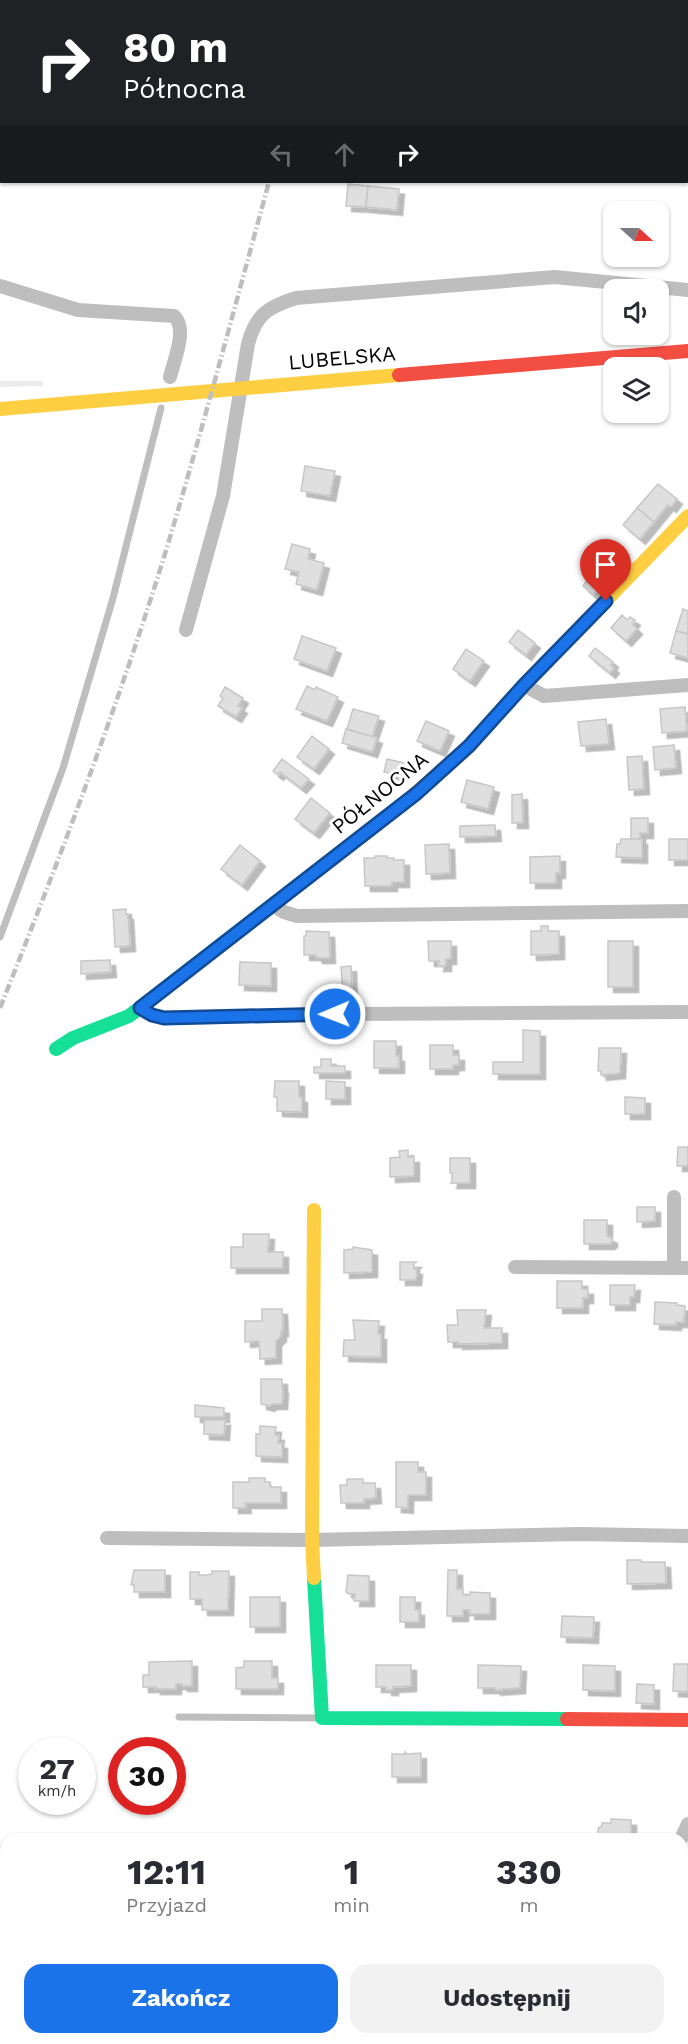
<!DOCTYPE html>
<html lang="pl">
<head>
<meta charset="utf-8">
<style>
  :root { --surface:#fff; --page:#f2f2f3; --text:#2b2b33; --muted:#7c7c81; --accent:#1a73e8 }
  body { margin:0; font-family:"Work Sans",sans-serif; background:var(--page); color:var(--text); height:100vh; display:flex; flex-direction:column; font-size:22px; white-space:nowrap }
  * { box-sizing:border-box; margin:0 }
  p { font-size:20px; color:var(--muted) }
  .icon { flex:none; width:33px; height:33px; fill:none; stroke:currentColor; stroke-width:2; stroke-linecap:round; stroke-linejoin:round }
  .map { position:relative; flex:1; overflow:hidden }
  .panel { position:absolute; left:0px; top:1833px; width:688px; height:212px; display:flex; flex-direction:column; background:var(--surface); border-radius:18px 18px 0 0; box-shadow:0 2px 4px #0004 }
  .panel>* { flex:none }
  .guide { position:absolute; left:0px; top:0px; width:688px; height:183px; box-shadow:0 2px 4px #0004; background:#202124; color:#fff; overflow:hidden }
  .needle { width:39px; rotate:111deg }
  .buttons { position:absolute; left:603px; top:201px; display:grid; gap:12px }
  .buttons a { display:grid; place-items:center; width:66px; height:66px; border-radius:12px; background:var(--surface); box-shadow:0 2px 4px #0004; font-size:30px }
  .speed { position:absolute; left:18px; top:1737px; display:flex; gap:12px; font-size:30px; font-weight:700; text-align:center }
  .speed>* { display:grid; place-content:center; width:78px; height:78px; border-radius:50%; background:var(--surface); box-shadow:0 2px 4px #0004; line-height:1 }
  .speed small { font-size:15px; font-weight:400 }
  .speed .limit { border:9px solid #d22; background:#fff; color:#111 }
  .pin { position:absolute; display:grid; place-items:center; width:51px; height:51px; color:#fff; margin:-62px -26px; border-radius:50% 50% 50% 0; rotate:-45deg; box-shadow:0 0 6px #0007 }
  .pin .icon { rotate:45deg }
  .me { position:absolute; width:66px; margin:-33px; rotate:269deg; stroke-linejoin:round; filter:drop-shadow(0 0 4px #0008) }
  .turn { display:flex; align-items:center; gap:21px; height:126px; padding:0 24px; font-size:27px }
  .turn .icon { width:78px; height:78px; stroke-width:2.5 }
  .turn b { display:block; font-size:42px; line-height:51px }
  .lanes { display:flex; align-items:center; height:57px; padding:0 24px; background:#0003; justify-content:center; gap:30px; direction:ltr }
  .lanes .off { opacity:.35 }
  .eta { display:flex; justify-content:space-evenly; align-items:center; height:102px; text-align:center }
  .eta b { font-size:36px; font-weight:700; line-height:42px }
  .action { display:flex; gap:12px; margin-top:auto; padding:12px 24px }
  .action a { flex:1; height:69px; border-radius:18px; background:var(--accent); color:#fff; font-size:24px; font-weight:700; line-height:69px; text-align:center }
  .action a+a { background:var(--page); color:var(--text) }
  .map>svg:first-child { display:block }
  .green { fill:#ececec }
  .building { fill:#dfdfdf; stroke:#c7c7c7; stroke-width:1.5; filter:url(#shadow) }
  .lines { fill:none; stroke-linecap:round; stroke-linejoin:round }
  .lane { stroke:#bebebe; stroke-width:7 }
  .street { stroke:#bebebe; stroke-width:14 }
  .fast { stroke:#16e098; stroke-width:14 }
  .slow { stroke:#ffcf43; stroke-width:14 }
  .jam { stroke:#f24e42; stroke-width:14 }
  .rail { stroke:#bebebe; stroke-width:4.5; stroke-dasharray:9 3 1.5 3; stroke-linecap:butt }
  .route-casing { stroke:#114b97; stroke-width:15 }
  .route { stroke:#1a73e8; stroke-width:10 }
  .labels { text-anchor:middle; stroke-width:6; stroke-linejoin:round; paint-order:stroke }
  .street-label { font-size:21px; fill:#000; stroke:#fff }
</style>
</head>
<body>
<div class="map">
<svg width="688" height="2044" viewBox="0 0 688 2044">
  <defs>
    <filter id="shadow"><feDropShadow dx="5.5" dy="5.5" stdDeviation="0" flood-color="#0004"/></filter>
  </defs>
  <rect width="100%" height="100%" fill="#fff"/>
  <!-- green -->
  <polygon class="green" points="0,381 43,381 43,386 0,387"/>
  <!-- building -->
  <g class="building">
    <polygon points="348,184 368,186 366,207 346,206"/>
    <polygon points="368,186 399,189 397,210 366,207"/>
    <polygon points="305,466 335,471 330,496 301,491"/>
    <polygon points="658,484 677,499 671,507 668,505 654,522 637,508"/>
    <polygon points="637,508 654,522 640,539 623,525"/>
    <polygon points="292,544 310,549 308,559 324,563 317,590 296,584 299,572 285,569"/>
    <polygon points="594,570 606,580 593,595 583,586"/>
    <polygon points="683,609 688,611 688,634 676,631"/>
    <polygon points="622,615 627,620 630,617 635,620 632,624 637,629 626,641 611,628"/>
    <polygon points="518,630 535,643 526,655 509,642"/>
    <polygon points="676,631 688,634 688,658 670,653"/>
    <polygon points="302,636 336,648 327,671 294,659"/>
    <polygon points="595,648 613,662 611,665 614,668 610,673 589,656"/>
    <polygon points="466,649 484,661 470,681 453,669"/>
    <polygon points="307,686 315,690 316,687 338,697 327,721 296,709"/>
    <polygon points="225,687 243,698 238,706 242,708 236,717 218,706 223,698 220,696"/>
    <polygon points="685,707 687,731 662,733 660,709"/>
    <polygon points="353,709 379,716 372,737 347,729"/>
    <polygon points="606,719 609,744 581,746 578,722"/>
    <polygon points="426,721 449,731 440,751 417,741"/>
    <polygon points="346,729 377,738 372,752 342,743"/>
    <polygon points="312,736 329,749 314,769 297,757"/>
    <polygon points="674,745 676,768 655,770 653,747"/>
    <polygon points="642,756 644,789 629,790 627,757"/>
    <polygon points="282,759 309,779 301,788 280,772 278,775 273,771"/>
    <polygon points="387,759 405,763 402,776 384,772"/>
    <polygon points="467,780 494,787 488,809 461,802"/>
    <polygon points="522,794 523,823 512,823 512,795"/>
    <polygon points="311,798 330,813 314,833 295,819"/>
    <polygon points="631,818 648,818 648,833 640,833 640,839 631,839"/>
    <polygon points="495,825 496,836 460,837 460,826"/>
    <polygon points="621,839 642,839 642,858 616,857 617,844 620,844"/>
    <rect x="669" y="839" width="19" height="21"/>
    <polygon points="449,844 450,873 426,874 425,845"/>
    <polygon points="240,845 260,861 242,885 221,869"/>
    <polygon points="375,856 387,856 387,858 394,858 394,860 404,860 404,882 392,882 392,886 365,886 364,858 375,858"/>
    <polygon points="560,856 560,873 556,873 556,883 530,883 530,857"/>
    <polygon points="126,909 126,914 128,914 130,946 115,947 113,910"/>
    <polygon points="541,926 548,926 548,931 559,931 559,954 531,955 531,931 541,931"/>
    <polygon points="306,931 329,932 330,958 317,958 316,955 304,955 304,936 306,936"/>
    <polygon points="428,941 451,941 451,959 446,959 446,966 438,966 439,961 429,961"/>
    <rect x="608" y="941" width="25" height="46"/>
    <polygon points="110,960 111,972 81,974 81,961"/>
    <polygon points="240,962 271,963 271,986 239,985"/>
    <polygon points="351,966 352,992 343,993 341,967"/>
    <polygon points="523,1030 540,1031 540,1074 493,1074 493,1062 523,1062"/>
    <polygon points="374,1041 396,1041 396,1056 399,1056 399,1068 374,1068"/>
    <polygon points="430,1045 453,1045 453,1055 459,1055 459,1065 453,1065 453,1069 430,1069"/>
    <polygon points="599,1048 621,1048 620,1073 601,1075 601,1071 598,1071"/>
    <polygon points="321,1059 331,1059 331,1066 345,1066 345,1073 314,1073 314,1067 321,1067"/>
    <polygon points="275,1081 299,1081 299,1097 302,1097 302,1112 277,1111 277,1097 274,1097"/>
    <polygon points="326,1081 345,1082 345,1099 326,1099"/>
    <polygon points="625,1097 645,1098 645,1114 625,1114"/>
    <polygon points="678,1147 688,1147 688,1166 677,1166"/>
    <polygon points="408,1150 408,1157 414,1157 414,1176 390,1177 390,1158 400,1157 399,1151"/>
    <polygon points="450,1158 470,1158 470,1183 450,1183 452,1183 452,1173 450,1173"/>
    <polygon points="637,1207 655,1207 655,1221 637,1222"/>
    <polygon points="584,1220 607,1220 607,1236 612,1238 612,1242 609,1244 584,1244"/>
    <polygon points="243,1234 269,1234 268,1252 283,1252 283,1268 231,1268 231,1247 243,1247"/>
    <polygon points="353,1247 372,1250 372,1272 344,1273 344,1250 353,1249"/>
    <polygon points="400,1262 417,1262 414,1263 414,1269 417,1269 416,1280 400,1280"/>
    <polygon points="557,1281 582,1281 582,1289 588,1289 588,1298 583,1298 583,1308 557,1308"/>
    <polygon points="610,1285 635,1285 634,1297 630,1297 630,1305 610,1305"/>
    <polygon points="655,1302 677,1303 677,1305 685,1306 684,1322 676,1322 676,1325 654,1324"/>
    <polygon points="262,1309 282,1309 283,1331 281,1331 281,1336 276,1341 276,1358 260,1359 259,1341 245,1342 245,1321 262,1321"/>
    <polygon points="457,1310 486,1310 484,1328 502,1328 502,1343 457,1344 458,1342 448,1342 447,1325 458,1325"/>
    <polygon points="353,1320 379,1321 378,1334 381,1334 381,1357 343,1356 344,1340 355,1340"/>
    <polygon points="261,1379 282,1379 282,1388 283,1388 282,1404 272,1404 269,1406 261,1404"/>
    <polygon points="195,1405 224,1408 224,1417 195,1417"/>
    <polygon points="204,1420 225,1420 224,1435 204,1434"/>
    <polygon points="260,1426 276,1427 275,1435 279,1435 278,1443 282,1443 282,1457 256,1456 256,1434 260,1434"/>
    <polygon points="396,1462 418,1462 418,1472 426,1472 426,1495 408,1495 408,1508 396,1507"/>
    <polygon points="249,1478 265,1478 265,1482 270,1482 270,1487 281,1487 281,1503 245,1503 246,1508 233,1508 233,1482 249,1482"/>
    <polygon points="347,1479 363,1479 363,1483 375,1483 376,1498 364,1499 364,1503 341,1503 340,1485 347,1485"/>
    <polygon points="627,1560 641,1560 641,1562 665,1562 666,1583 627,1584"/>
    <polygon points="134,1570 165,1570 165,1592 134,1592 134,1585 131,1585"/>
    <polygon points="448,1570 457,1570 457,1589 463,1589 463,1595 470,1595 470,1592 490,1593 490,1614 469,1614 470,1610 463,1610 463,1616 447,1616"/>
    <polygon points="212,1571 229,1571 228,1610 202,1610 202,1599 190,1599 190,1572 199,1572 199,1575 207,1575 212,1574"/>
    <polygon points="348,1575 369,1576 369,1601 354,1601 355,1594 349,1594 346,1592"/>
    <rect x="250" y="1597" width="30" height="30"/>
    <polygon points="400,1597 415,1597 415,1610 419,1610 419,1622 400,1622"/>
    <polygon points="562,1616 594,1617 593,1638 561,1637"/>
    <polygon points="192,1661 192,1686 182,1686 182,1684 176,1684 176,1689 155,1689 156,1687 143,1687 143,1675 149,1675 149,1662"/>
    <polygon points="244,1661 272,1661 272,1678 278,1678 278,1689 236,1689 236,1668 244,1667"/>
    <polygon points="674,1664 688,1664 688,1692 673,1691"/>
    <polygon points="376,1665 411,1665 411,1686 393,1687 393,1690 386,1690 386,1687 376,1687"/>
    <polygon points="478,1665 521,1666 520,1688 495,1690 495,1688 478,1688"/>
    <polygon points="583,1665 615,1666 615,1691 583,1690"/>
    <polygon points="637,1684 654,1685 654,1704 636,1703"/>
    <polygon points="405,1752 407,1754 421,1753 421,1777 392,1777 392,1754 405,1754"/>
    <polygon points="611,1819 631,1820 631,1839 602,1839 598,1834 598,1828 602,1826 602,1823 611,1823"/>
    <polygon points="321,2038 344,2038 344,2044 317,2044"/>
    <rect x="379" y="2038" width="19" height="6"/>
    <rect x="433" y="2038" width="12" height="6"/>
    <polygon points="511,2038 533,2038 533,2044 503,2044 503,2041 511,2041"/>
  </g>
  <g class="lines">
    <!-- lane -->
    <g class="lane">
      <polyline points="0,937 63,768 113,598 161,408"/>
      <polyline points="179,1717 322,1718"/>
    </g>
    <!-- street -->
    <g class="street">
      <path d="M0 286 78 310 174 316C188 329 174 360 170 377"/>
      <path d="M186 630 223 496 248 344C256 314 268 307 296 298L555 277 688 290"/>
      <polyline points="524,685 544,696 688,685"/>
      <polyline points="273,905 284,912 297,916 688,911"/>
      <polyline points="140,1008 152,1015 164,1018 356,1014 688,1012"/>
      <polyline points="674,1197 674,1267"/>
      <polyline points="515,1267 688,1268"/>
      <polyline points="107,1538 312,1540 580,1534 688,1536"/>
      <polyline points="681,1839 688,1824"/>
      <polyline points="586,2044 589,2038"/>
    </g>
    <!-- fast -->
    <g class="fast">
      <polyline points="56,1049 73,1038 129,1016 409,799"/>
      <polyline points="314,1578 322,1718 567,1719"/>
    </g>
    <!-- slow -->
    <g class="slow">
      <polyline points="0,409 399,375"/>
      <polyline points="409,799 469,746 524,685 688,516"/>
      <polyline points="314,1210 312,1540 314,1578"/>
    </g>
    <!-- jam -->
    <g class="jam">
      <polyline points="399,375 688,351"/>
      <polyline points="567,1719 688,1720"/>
    </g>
    <!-- rail -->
    <g class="rail">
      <polyline points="313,2 313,0"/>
      <path d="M0 1008C61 855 120 701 168 544 204 424 236 302 269 182"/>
    </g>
  </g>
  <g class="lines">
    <!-- route casing -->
    <g class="route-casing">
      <polyline id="route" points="335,1014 164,1018 152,1015 140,1008 417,793 469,746 524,685 606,601"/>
    </g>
    <!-- route -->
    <use href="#route" class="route"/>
  </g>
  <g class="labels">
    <!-- street labels -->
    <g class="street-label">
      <text transform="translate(342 358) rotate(-5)" y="7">LUBELSKA</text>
      <text transform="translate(380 793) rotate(-39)" y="7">PÓŁNOCNA</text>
    </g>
  </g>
</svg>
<div class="buttons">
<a><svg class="needle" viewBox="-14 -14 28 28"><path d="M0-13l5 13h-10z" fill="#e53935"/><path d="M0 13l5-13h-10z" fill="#7c7c81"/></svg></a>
<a><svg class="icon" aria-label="sound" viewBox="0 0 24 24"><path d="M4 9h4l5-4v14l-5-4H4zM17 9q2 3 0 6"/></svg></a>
<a><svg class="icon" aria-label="layers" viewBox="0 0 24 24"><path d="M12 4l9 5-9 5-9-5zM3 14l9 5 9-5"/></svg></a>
</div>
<div class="speed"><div>27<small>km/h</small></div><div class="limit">30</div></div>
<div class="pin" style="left:606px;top:601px;background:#d93025"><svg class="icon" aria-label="arrive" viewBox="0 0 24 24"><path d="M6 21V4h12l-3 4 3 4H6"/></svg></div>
<svg class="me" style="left:335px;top:1014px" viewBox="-20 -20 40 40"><circle r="17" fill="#1a73e8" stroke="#fff" stroke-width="3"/><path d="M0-11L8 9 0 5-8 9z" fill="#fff"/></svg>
<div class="guide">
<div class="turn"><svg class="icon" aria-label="right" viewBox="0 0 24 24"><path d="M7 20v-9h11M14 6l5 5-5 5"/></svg><div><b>80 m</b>Północna</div></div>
<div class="lanes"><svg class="icon off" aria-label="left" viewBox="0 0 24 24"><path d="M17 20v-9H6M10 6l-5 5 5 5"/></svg><svg class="icon off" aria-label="ahead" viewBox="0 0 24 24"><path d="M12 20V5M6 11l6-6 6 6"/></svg><svg class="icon" aria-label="right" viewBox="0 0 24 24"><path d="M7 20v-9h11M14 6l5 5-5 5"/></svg></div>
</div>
<section class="panel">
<div class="eta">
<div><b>12:11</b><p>Przyjazd</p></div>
<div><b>1</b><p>min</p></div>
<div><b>330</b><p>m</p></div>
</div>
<div class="action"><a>Zakończ</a><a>Udostępnij</a></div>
</section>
</div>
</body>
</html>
